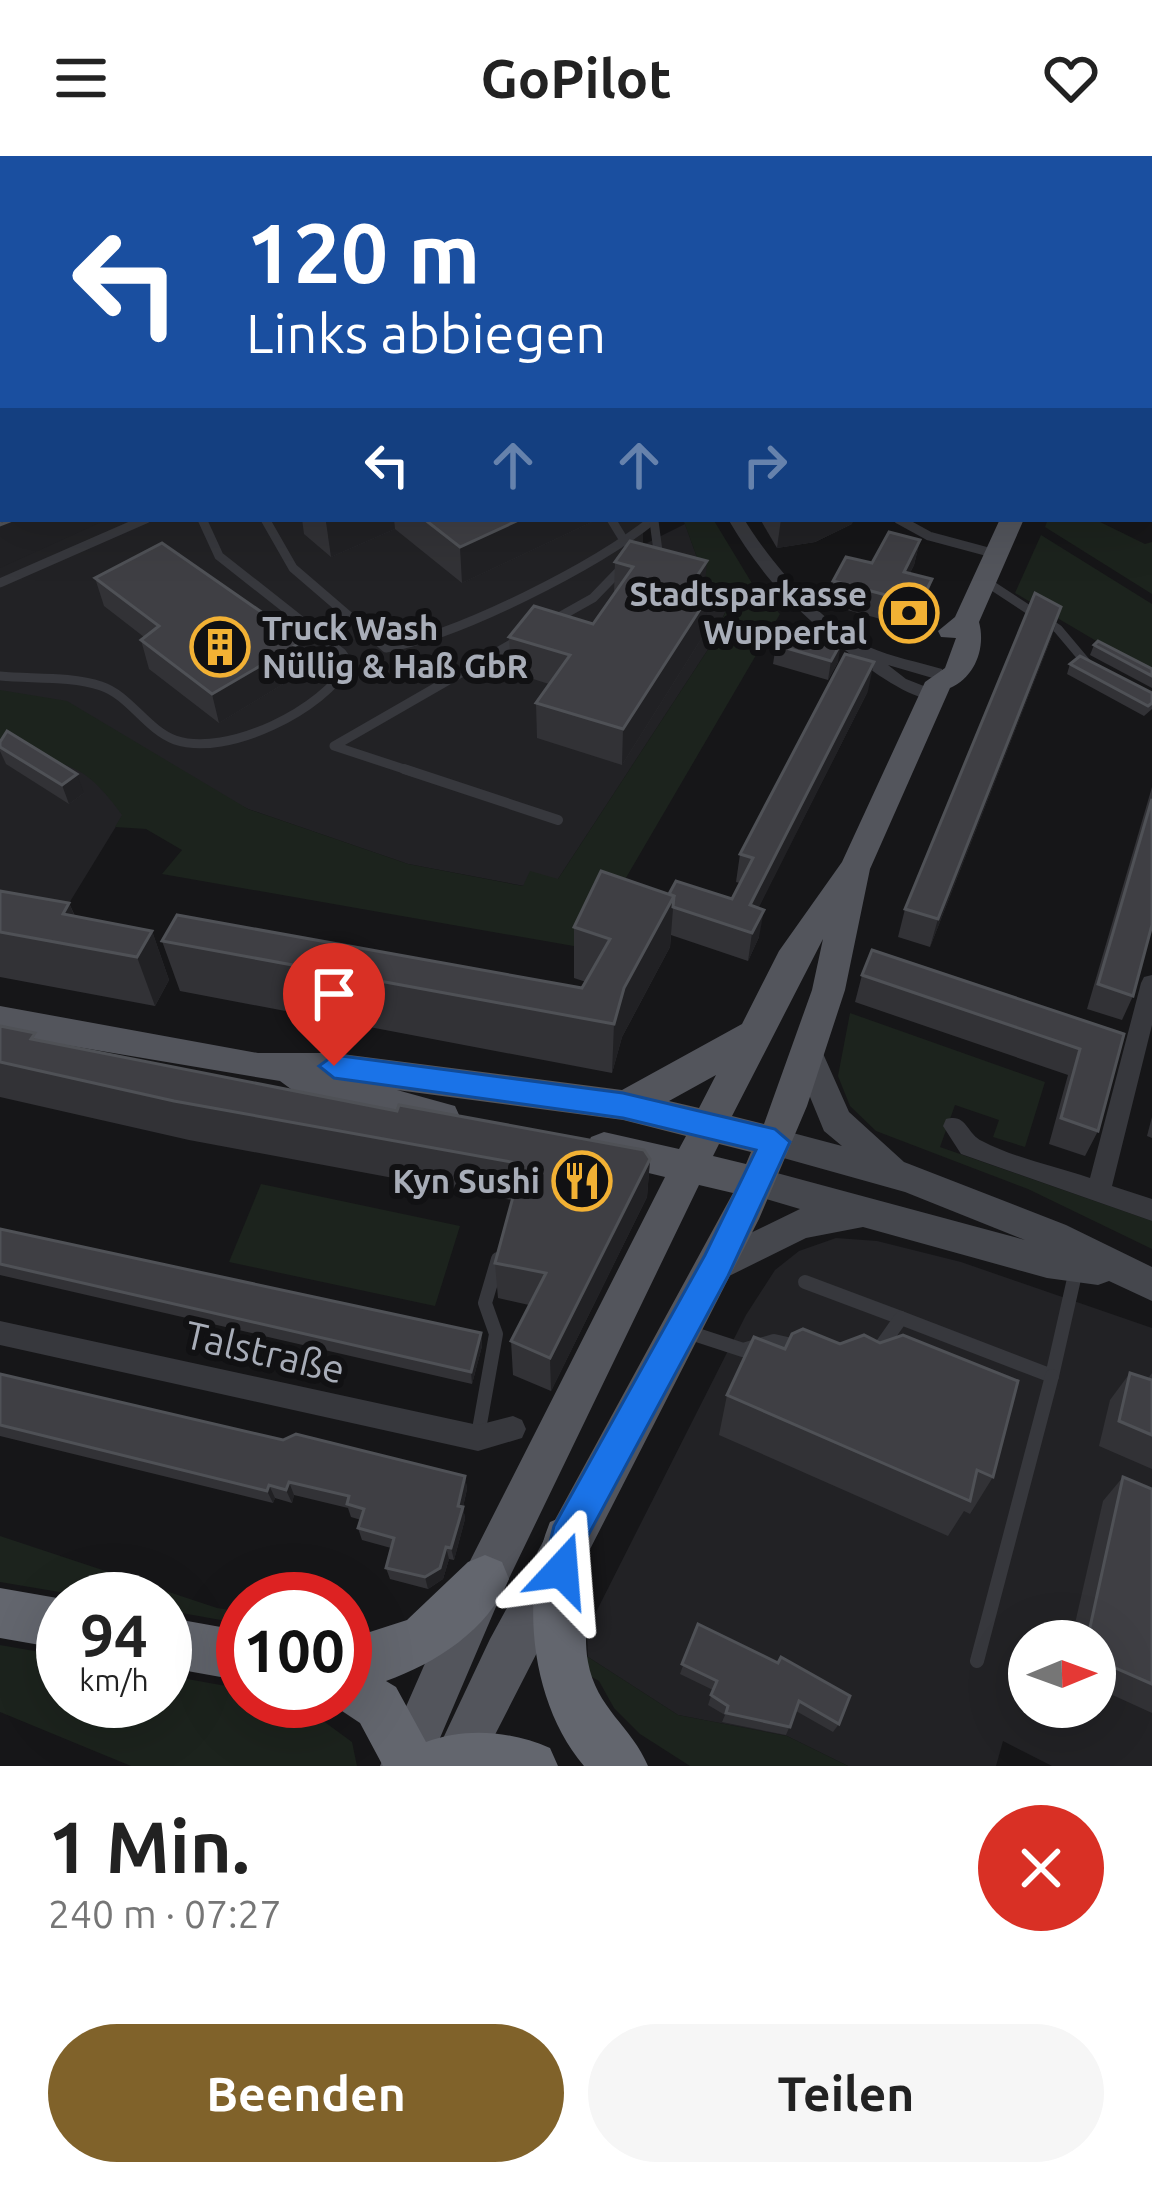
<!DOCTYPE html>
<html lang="de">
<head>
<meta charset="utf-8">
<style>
  :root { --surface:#fff; --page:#f6f6f6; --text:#222; --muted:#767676; --accent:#80622a }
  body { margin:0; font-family:Ubuntu,sans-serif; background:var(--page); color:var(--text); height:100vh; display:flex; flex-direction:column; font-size:45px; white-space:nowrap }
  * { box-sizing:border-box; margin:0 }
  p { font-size:39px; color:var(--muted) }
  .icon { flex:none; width:66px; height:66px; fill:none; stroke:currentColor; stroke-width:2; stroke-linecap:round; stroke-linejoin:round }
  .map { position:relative; height:1610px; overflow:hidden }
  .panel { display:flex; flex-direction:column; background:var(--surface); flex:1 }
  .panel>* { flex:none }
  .top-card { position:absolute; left:0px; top:0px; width:1152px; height:366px; box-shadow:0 12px 48px #0002; background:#1a4fa0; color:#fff; overflow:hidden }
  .needle { width:78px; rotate:89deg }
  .tools { position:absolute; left:1008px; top:1464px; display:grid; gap:24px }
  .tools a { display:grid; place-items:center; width:108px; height:108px; border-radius:50%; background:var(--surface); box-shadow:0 12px 48px #0002; font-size:60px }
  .speed { position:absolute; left:36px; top:1416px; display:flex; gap:24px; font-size:60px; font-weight:700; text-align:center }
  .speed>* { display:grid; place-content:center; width:156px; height:156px; border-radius:50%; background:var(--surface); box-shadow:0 12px 48px #0002; line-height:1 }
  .speed small { font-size:30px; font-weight:400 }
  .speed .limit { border:18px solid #d22; background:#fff; color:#111 }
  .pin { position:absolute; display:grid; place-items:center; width:102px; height:102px; color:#fff; margin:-123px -51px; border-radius:50% 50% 50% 0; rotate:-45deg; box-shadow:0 0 12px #0007 }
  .pin .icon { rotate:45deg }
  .me { position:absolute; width:132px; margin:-66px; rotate:19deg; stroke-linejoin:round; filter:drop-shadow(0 0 9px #0008) }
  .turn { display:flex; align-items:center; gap:42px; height:252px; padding:0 48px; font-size:54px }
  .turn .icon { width:156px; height:156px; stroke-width:2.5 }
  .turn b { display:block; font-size:84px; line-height:102px }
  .lanes { display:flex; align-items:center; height:114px; padding:0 48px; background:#0003; justify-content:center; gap:60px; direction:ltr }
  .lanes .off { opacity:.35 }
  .round { display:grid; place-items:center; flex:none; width:126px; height:126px; border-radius:63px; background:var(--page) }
  .head { display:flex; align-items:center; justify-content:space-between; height:204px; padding:0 48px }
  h1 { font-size:72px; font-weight:700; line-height:90px }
  .button { display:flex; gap:24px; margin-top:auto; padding:24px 48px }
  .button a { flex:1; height:138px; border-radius:72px; background:var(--accent); color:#fff; font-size:48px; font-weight:700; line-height:138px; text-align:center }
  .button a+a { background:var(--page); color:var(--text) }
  header { display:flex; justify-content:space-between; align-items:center; height:156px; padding:0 48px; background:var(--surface); font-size:54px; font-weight:700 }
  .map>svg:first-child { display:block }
  .built { fill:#222225; fill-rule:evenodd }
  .green { fill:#1c231d }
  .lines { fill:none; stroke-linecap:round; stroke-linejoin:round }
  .lane-far3 { stroke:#37383d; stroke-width:6 }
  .lane-far2 { stroke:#37383d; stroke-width:9 }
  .lane-far1 { stroke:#37383d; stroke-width:10 }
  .lane { stroke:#37383d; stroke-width:14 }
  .street { fill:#37383d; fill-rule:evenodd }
  .secondary { fill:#45474d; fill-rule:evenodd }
  .primary { fill:#53555c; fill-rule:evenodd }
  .highway { fill:#63666e; fill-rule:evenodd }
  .wall { fill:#323236 }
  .shaded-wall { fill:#212124 }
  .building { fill:#3f3f44; stroke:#4f5156; stroke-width:3 }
  .route { fill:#1a73e8; stroke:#114b97; stroke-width:3 }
  .labels { text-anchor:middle; stroke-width:12; stroke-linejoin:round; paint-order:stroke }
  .poi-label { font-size:33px; font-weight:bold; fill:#a8adb8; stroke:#111113; text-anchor:end }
  .near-street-label { font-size:39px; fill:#a8adb8; stroke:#111113 }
</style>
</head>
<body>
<header><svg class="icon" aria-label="menu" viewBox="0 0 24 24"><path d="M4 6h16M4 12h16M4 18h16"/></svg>GoPilot<svg class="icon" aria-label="heart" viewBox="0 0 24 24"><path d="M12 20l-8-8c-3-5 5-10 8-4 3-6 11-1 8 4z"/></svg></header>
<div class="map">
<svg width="1152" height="1610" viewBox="0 0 1152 1610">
  <rect width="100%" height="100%" fill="#161618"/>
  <!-- built -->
  <g class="built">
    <polygon points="0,39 3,363 643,363 643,389 685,368 707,429 726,454 709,492 558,723 524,730 408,708 248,653 202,630 123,659 60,762 0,751"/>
    <path d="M836 1082 877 1085 961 1106 1152 1172V1610H1052L1003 1585 996 1610H848L787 1580 678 1559 588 1501 587 1474 746 1159 775 1114 799 1095ZM1029 1485H1095V1551H1029Z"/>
  </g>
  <!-- green -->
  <g class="green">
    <path d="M683 363H713L753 429 780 458 585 792 162 718 182 694 146 673 115 671 122 659C77 596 63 614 0 590V534L67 545 248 653 408 708 523 730 530 715 558 723 709 492 726 455 707 429Z"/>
    <polygon points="1048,363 1094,363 1145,388 1152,386 1152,438 1045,371"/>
    <polygon points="1041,379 1152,448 1152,518 1015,437"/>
    <polygon points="850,857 1045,926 1025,991 993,981 999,964 955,949 940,991 1152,1065 1152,1093 1028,1033 876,975 850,950 838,920"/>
    <polygon points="261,1028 460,1070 435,1150 229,1106"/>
    <polygon points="0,1380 217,1452 243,1456 243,1468 165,1454 165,1443 101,1443 0,1426"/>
    <polygon points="0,1489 63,1500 63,1545 165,1545 165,1519 243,1533 243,1545 304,1551 352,1586 357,1610 131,1610 0,1556"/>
    <polygon points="588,1501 678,1559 787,1580 848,1610 690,1610 640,1578 614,1552 599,1525 581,1515 578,1504"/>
  </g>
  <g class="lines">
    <!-- lane-far3 -->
    <g class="lane-far3">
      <polyline points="811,3 815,0"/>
      <polyline points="904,3 910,0"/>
    </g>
    <!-- lane-far2 -->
    <g class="lane-far2">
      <path d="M265 363 293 412 386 492C460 479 595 410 654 363"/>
      <polyline points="611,363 625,386"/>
      <polyline points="898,363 929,380 996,398"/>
      <polyline points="650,399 658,395 654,365"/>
      <polyline points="985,425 1058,473 1090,511"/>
      <polyline points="0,427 146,363"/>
      <polyline points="552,465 593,442 622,412"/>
      <path d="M0 520C31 523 71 520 101 530 129 539 147 574 175 584 227 602 325 553 349 507L342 497 219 400 202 363"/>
      <polyline points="413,616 334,590 520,483"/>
    </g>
    <!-- lane-far1 -->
    <polyline class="lane-far1" points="404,613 558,664"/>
    <!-- lane -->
    <g class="lane">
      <polyline points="805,1126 901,1162"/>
      <polyline points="691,1177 743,1194 774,1185 796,1190"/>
      <polyline points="882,1189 901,1162 1052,1220 1076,1114"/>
      <polyline points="478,1279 496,1178 485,1147 498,1103"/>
      <polyline points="977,1505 1052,1220"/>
    </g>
    <!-- street -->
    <g class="street">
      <polygon points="291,0 304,0 307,3 294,3"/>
      <polygon points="1149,64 1152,65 1152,73 1149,72"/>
      <path d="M728 363H744C768 403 826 473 869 491 892 501 918 506 942 513V521L936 523 888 509 906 523 939 536V544C898 548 800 458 772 426 755 406 741 385 728 363Z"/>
      <path d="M1152 819V869L1112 1030 1152 1043V1065L961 998 943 970 946 963C967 957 966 977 982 985 1014 1002 1055 1010 1090 1022L1141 827 1144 821Z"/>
      <polygon points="0,1165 478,1269 513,1260 522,1264 526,1273 522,1282 478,1295 0,1189"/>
    </g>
    <!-- secondary -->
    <polygon class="secondary" points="810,889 821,893 849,956 904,1006 1066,1069 1152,1111 1152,1145 1109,1125 1098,1129 1047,1122 863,1071 806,1082 717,1126 705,1121 699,1110 705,1099 800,1053 743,1036 738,1026 743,1016 755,1011 1025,1084 905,1036 762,996 757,986 762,976 774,972 842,990 824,975 794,902 799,893"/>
    <!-- primary -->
    <g class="primary">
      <polygon points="1142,0 1152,0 1152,6"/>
      <polygon points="1152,44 1152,61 1149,62 1149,45"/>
      <path d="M1000 363H1024L979 466C986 492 975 521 950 532L870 713 845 834 807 950 759 1063 479 1610H430L490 1483 733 1037 699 1029 501 1439 428 1610H380L469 1407 665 1021 591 1003 586 992 591 981 604 976 679 993 686 980 623 964 397 934 455 950 460 961 455 972 442 976 295 936 280 925 0 878V850L258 897H334L622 934 742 868 779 795 842 706 925 526 945 512 956 482 941 481 938 475 955 461ZM823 783 812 834 764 968 732 960ZM716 919 699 952 669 945ZM719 988 751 996 746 1008 713 1000Z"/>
    </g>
    <!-- highway -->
    <g class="highway">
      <path d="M567 1359 584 1366C599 1403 580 1463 588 1506 596 1552 632 1571 648 1610H584C531 1548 519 1441 550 1366Z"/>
      <path d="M485 1399 502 1406 509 1423C488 1474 436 1507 386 1525L396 1531 426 1586C466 1571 511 1575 550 1592L558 1610H383L360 1567 327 1545H345V1484L407 1464 468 1406Z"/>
      <polygon points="0,1432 63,1443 63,1493 0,1482"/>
      <polygon points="165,1461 243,1475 243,1525 165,1511"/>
    </g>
  </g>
  <!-- wall -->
  <g class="wall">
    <polygon points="512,0 697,0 694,3 518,3"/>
    <polygon points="823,0 894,0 887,3 822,3"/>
    <polygon points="1152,122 1152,260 1149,259 1149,130"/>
    <polygon points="302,363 592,363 592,366 462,427 395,373 331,401 304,378"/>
    <polygon points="760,363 853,363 852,368 815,386 777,392"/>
    <polygon points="920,384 914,409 910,417 932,423 926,447 914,472 829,449 833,425"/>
    <polygon points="630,385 704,440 705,477 622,609 537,582 536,547 549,528 511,516 509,481 593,468 614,438 615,406"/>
    <polygon points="95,422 303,485 308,513 219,567 149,513 141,484 144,481 104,450"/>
    <polygon points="1052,480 930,791 898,781 905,753"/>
    <polygon points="776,489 838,506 828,524 773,508"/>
    <polygon points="1094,489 1152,513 1152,532 1090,499"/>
    <polygon points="1070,508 1152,537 1152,553 1144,560 1067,518"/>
    <polygon points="868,535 758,752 759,781 748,805 671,779 670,791 622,881 612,917 180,835 162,785 582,832 586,826 574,822 574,771 669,738 732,743 740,727 736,726 740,698"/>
    <polygon points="0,586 84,637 69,648 6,608 0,595"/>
    <polygon points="1152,631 1152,769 1133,840 1122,864 1087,853"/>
    <polygon points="0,735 69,747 75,760 152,775 169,824 155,850 0,821"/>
    <polygon points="862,819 1124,878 1098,975 1085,1000 1049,988 1068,919 855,846"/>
    <polygon points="0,870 38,884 397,955 650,1003 647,1041 551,1235 513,1219 511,1185 529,1149 498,1142 495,1107 512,1044 189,984 0,941"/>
    <polygon points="1152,961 1152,982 1147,980"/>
    <polygon points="0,1073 481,1177 482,1190 472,1228 0,1119"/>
    <polygon points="785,1193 993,1321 970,1358 964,1355 948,1380 719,1279 727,1239"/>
    <polygon points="1130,1217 1147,1224 1152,1217 1152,1313 1099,1290 1110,1244"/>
    <polygon points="0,1218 283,1284 465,1320 467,1333 463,1351 465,1363 454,1404 449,1403 443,1423 428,1433 390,1423 386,1412 391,1392 362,1384 358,1372 361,1364 351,1361 348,1352 294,1339 292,1347 275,1342 273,1347 0,1280"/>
    <polygon points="1123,1321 1152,1333 1152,1557 1095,1531 1095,1485 1071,1485 1103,1345"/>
    <polygon points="698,1468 839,1568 833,1576 796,1555 786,1579 722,1566 725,1559 708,1549 713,1534 680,1518"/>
  </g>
  <!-- shaded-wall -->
  <g class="shaded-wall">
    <polygon points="857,0 894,0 887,3 856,3"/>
    <polygon points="1069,0 1101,0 1100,3 1068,3"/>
    <polygon points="3,111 3,149 0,151 0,112"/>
    <polygon points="15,363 108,363 0,412 0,369"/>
    <polygon points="332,363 394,363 395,373 331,401 326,366"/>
    <polygon points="521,363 592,363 592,366 462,427 460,391"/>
    <polygon points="781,363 853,363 852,368 815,386 777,392"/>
    <polygon points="920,384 914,409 898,440 904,416"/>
    <polygon points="707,405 704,441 687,435"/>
    <polygon points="932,423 926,447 914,472 920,448"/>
    <polygon points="708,441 705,477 622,609 623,573"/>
    <polygon points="1061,451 1052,480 930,791 938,763"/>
    <polygon points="303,485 308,513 219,567 212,538"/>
    <polygon points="841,487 838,506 828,524 831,505"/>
    <polygon points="874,506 868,535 746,777 750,749"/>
    <polygon points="77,618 84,637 69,648 62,629"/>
    <polygon points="674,740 670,791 622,881 612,917 614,868 624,832"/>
    <polygon points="69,747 88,792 63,758"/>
    <polygon points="764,754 759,781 748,805 752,777"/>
    <polygon points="152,775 169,824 155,850 137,801"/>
    <polygon points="650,1003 647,1041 551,1235 550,1202"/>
    <polygon points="481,1177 482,1190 472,1228 471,1216"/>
    <polygon points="465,1320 467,1333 463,1351 465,1363 454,1404 451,1392 458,1350"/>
    <polygon points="289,1326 294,1339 292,1347 286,1334"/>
    <polygon points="269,1329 275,1342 273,1347 267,1335"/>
    <polygon points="446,1391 449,1403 443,1423 428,1433 425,1421"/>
  </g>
  <!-- building -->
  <g class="building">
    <polygon points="566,0 691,0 691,3 572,3"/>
    <polygon points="1110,0 1148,0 1150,2 1105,3"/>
    <polygon points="0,59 3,60 3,111 0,112"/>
    <polygon points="1152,122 1152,208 1149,207 1149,130"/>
    <polygon points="3,148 3,363 15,363 0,369 0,149"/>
    <polygon points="424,363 521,363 460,391"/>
    <polygon points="889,376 920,384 904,416 932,423 920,448 833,425 846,401 872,407"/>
    <polygon points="630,385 707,405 687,435 708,441 623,573 536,547 570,499 509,481 534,450 593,468 633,411 615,406"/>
    <polygon points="162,387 303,485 212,538 141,484 159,470 95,422"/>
    <polygon points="1035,437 1061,451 938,763 905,753"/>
    <polygon points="786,471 841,487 831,505 776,489"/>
    <polygon points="1098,485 1152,513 1152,520 1094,489"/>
    <polygon points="845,498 874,506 750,749 764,754 752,777 673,751 674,740 669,738 676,725 732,743 753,702 740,698"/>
    <polygon points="1080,500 1152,537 1152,547 1148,550 1070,508"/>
    <polygon points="7,575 77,618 62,629 0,591 0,586"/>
    <polygon points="1152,643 1152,769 1133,840 1098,828"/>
    <polygon points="601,715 674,740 624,832 614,868 162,785 177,759 582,832 610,783 574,771"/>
    <polygon points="0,735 69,747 63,758 152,775 137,801 0,776"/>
    <polygon points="872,794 1124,878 1098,975 1061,962 1080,893 862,819"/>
    <polygon points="0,870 35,877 31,883 397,955 399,949 644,994 650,1003 550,1202 511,1185 546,1117 495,1107 522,1008 174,945 0,906"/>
    <polygon points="0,1073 481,1177 471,1216 0,1108"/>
    <polygon points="803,1173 840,1188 864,1179 880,1187 903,1179 1018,1225 993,1321 977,1314 970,1345 727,1239 754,1181 785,1193 792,1178"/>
    <polygon points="1130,1217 1152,1224 1152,1279 1119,1265"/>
    <polygon points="0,1218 283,1284 296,1278 465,1320 458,1350 463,1351 451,1392 446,1391 440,1412 425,1421 386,1412 394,1382 358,1372 364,1353 347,1348 349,1340 289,1326 286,1334 269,1329 267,1335 0,1269"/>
    <polygon points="1123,1321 1152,1333 1152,1528 1095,1503 1095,1485 1087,1485"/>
    <polygon points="698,1468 778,1507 781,1501 850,1540 839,1568 799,1545 790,1571 726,1557 728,1550 711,1539 717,1525 682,1508"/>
  </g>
  <!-- route -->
  <polygon class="route" points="334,899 623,937 775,973 790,986 728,1120 584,1387 575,1427 562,1432 549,1427 543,1414 554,1370 705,1099 756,994 623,962 334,922 319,910"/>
  <!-- icons -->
  <defs>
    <g id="bank-ring" transform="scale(3)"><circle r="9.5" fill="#111113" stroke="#f2b134" stroke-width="1.5"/><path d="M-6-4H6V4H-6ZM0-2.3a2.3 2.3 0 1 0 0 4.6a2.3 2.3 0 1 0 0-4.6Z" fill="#f2b134"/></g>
    <g id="building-ring" transform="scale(3)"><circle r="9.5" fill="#111113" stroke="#f2b134" stroke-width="1.5"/><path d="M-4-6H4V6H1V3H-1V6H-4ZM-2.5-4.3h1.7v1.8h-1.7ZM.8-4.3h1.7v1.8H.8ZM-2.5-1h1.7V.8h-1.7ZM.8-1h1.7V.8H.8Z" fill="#f2b134"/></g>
    <g id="restaurant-ring" transform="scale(3)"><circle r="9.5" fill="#111113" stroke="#f2b134" stroke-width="1.5"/><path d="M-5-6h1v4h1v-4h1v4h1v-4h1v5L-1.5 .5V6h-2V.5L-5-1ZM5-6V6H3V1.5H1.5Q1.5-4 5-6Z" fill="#f2b134"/></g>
  </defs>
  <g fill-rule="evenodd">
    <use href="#bank-ring" x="909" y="457"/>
    <use href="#building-ring" x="220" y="491"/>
    <use href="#restaurant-ring" x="582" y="1025"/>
  </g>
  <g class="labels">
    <!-- poi labels -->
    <g class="poi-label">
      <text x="867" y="450">Stadtsparkasse<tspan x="867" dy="38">Wuppertal</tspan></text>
      <text x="262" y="484" text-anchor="start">Truck Wash<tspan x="262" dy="38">Nüllig &amp; Haß GbR</tspan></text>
      <text x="540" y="1037">Kyn Sushi</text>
    </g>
    <!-- near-street labels -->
    <g class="near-street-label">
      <text transform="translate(265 1196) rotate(13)" y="14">Talstraße</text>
    </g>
  </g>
</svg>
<div class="tools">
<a><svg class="needle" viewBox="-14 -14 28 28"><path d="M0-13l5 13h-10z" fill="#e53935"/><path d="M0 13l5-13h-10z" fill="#767676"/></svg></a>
</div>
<div class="speed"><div>94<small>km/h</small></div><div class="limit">100</div></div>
<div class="pin" style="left:334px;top:910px;background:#d93025"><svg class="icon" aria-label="arrive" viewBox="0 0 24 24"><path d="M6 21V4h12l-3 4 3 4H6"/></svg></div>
<svg class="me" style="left:562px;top:1414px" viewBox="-20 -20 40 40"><path d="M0-17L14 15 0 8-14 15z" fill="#1a73e8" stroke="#fff" stroke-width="4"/></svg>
<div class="top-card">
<div class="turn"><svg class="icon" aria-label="left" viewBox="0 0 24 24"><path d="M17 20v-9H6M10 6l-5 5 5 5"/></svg><div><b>120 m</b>Links abbiegen</div></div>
<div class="lanes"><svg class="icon" aria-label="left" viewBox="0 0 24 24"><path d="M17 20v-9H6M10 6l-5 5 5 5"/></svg><svg class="icon off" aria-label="ahead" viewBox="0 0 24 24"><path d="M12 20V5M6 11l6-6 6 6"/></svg><svg class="icon off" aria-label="ahead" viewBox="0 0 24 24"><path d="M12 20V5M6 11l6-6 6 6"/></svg><svg class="icon off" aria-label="right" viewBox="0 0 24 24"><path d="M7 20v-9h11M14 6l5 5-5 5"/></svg></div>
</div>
</div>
<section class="panel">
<div class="head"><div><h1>1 Min.</h1><p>240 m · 07:27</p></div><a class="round" style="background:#d93025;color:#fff"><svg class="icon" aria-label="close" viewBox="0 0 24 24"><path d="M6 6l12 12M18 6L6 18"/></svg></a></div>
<div class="button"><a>Beenden</a><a>Teilen</a></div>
</section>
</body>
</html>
